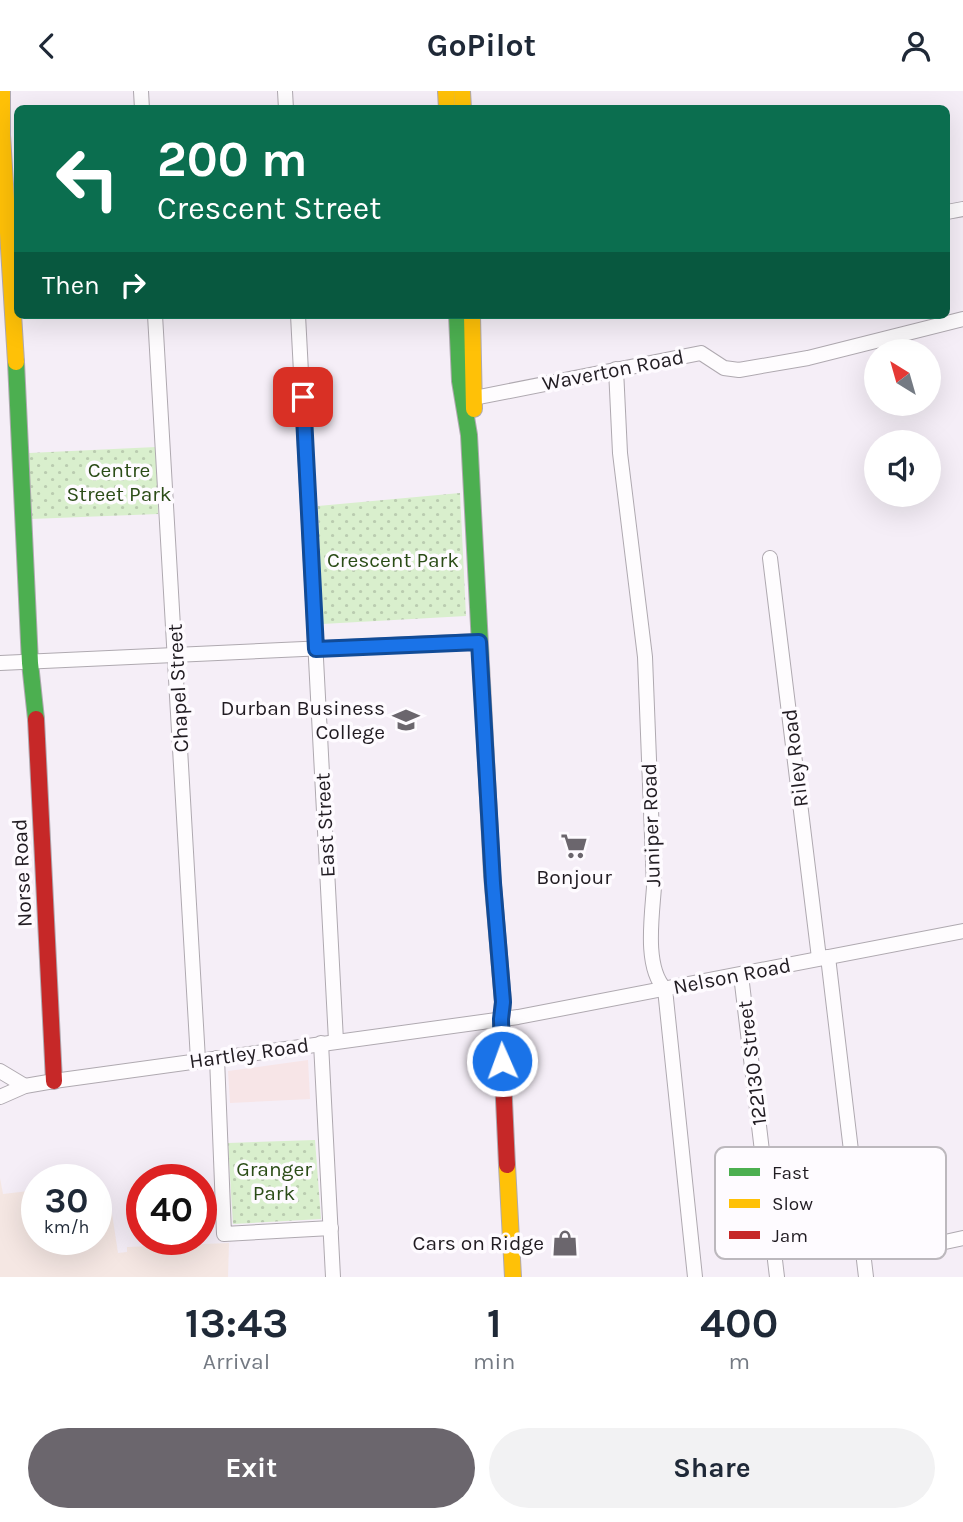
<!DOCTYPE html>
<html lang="en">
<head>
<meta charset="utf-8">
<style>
  :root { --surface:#fff; --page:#f2f2f3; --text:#1f2937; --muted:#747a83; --accent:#6b666d }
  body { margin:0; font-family:Karla,sans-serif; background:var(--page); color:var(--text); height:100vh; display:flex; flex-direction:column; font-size:26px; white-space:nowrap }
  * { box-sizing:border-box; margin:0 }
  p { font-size:23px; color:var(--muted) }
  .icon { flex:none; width:38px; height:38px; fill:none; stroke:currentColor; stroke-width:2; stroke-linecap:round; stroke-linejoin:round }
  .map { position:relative; height:1186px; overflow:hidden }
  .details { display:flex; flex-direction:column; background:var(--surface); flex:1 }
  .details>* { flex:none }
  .hud { position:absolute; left:14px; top:14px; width:936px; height:214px; border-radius:10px; box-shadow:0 7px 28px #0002; background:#0b6e4f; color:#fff; overflow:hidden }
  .needle { width:46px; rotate:323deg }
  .controls { position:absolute; left:864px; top:248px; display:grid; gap:14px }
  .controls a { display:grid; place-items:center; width:77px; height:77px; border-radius:50%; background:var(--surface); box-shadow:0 7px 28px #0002; font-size:35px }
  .speed { position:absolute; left:21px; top:1073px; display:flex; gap:14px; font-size:35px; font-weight:700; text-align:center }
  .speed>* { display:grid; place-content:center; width:91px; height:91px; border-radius:50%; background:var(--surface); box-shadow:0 7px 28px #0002; line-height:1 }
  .speed small { font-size:18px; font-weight:400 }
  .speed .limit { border:10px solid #d22; background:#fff; color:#111 }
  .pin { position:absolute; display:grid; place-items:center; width:60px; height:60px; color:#fff; margin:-30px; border-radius:14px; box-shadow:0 4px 10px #0006 }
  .me { position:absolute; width:77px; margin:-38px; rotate:358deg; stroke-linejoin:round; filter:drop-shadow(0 0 5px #0008) }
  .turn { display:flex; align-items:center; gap:24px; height:147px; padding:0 28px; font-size:32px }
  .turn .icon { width:91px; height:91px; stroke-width:2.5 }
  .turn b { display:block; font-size:49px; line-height:60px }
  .then { display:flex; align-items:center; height:66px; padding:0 28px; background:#0003; gap:14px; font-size:26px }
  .eta { display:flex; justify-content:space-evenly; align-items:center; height:119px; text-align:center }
  .eta b { font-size:42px; font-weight:700; line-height:49px }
  .button { display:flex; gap:14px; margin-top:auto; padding:14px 28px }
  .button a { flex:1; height:80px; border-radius:42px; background:var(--accent); color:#fff; font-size:28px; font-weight:700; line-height:80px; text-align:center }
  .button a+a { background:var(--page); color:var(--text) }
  header { display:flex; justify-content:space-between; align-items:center; height:91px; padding:0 28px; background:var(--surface); font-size:32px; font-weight:700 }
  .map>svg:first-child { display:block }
  .education { fill:#f7e5e7 }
  .medical { fill:#f5e7e3 }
  .grass { fill:url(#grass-dots) }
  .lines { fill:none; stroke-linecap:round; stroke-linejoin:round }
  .street-casing { stroke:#afa9b0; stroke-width:16 }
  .fast-casing { stroke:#afa9b0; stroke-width:18 }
  .slow-casing { stroke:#afa9b0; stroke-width:18 }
  .jam-casing { stroke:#afa9b0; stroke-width:18 }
  .street { stroke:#fefcfe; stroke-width:14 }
  .fast { stroke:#4caf50; stroke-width:16 }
  .slow { stroke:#ffc107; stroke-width:16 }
  .jam { stroke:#c62828; stroke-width:16 }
  .route-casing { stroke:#114b97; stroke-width:18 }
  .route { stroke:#1a73e8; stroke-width:12 }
  .labels { text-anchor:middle; stroke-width:7; stroke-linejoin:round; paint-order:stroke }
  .street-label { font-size:21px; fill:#211c22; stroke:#fefbff }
  .park-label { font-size:21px; fill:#2b4c17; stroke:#fefbff }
  .poi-label { font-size:21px; fill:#211c22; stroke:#fefbff; text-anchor:end }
  .key { fill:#fefbff; stroke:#bcb8bd; stroke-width:2 }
  .key-label { font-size:19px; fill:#211c22 }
</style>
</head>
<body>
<header><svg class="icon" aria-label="back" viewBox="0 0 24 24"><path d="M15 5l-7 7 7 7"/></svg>GoPilot<svg class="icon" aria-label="person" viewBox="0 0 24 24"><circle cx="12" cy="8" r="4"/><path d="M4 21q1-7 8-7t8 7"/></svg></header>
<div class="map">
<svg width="963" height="1186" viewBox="0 0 963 1186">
  <defs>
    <pattern id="grass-dots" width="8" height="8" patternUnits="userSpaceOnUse" patternTransform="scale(1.75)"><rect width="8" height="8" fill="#d9efcd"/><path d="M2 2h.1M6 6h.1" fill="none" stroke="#baccb0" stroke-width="1.8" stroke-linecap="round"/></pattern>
  </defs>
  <rect width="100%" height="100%" fill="#f5eef7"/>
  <!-- education -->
  <polygon class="education" points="308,969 310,1008 230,1012 228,980"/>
  <!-- medical -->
  <polygon class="medical" points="0,1087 3,1103 37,1099 37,1148 96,1148 96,1114 105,1113 106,1116 111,1116 118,1162 127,1161 127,1156 229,1152 228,1186 0,1186"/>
  <!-- grass -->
  <g class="grass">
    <polygon points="156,356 158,423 31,428 29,362"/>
    <polygon points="460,402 466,525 322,533 318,415"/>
    <polygon points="315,1049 321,1128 233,1133 228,1052"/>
  </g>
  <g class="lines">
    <!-- street casing -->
    <g class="street-casing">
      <g id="street">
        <polyline points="141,0 142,18"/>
        <polyline points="285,0 286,18"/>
        <polyline points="947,121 963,118"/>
        <polyline points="155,224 198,969"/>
        <polyline points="298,224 336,950"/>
        <path d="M616 278 620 362 645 566 654 796C652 825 644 876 665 898L695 1186"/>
        <polyline points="469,308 701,262 724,277 739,279 808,267 963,228"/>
        <polyline points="770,467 819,867"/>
        <polyline points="0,572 479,550"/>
        <polyline points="828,866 866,1186"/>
        <polyline points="741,884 777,1186"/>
        <polyline points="321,952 333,1186"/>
        <polyline points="217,967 224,1143 331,1137"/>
        <polyline points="0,980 25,995"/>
        <polyline points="0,1006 25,995 54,990 518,926 963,840"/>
        <polyline points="945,1151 963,1147"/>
      </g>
    </g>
    <!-- fast casing -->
    <g class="fast-casing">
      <g id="fast">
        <polyline points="457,224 460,290 469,344 492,783"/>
        <polyline points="16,271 30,572 36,628"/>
      </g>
    </g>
    <!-- slow casing -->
    <g class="slow-casing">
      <g id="slow">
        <polyline points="2,0 2,44 16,271"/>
        <polyline points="446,0 447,18"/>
        <polyline points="462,0 463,18"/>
        <polyline points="472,224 474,318"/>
        <polyline points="507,1074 513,1186"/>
      </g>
    </g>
    <!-- jam casing -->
    <g class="jam-casing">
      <g id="jam">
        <polyline points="36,628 54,990"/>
        <polyline points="492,783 503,911 501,944 507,1074"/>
      </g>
    </g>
    <!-- street -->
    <use href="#street" class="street"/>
    <!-- fast -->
    <use href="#fast" class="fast"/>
    <!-- slow -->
    <use href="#slow" class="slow"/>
    <!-- jam -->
    <use href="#jam" class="jam"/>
  </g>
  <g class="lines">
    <!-- route casing -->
    <g class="route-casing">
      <polyline id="route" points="303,306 316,558 479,551 493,792 503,911 501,928 502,970"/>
    </g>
    <!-- route -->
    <use href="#route" class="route"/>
  </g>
  <!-- icons -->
  <defs>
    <g id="university-bare" transform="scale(2.1)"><path d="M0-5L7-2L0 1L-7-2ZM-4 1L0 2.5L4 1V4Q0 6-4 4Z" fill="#6b666d" stroke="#fefbff" stroke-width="2.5" paint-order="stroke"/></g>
    <g id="supermarket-bare" transform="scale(2.1)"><path d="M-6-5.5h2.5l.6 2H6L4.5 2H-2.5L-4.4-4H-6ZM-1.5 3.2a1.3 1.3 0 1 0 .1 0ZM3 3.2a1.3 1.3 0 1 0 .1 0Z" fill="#6b666d" stroke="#fefbff" stroke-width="2.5" paint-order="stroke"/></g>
    <g id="shop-bare" transform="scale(2.1)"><path d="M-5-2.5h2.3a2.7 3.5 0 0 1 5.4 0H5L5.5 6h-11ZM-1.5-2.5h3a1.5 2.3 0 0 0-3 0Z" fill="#6b666d" stroke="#fefbff" stroke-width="2.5" paint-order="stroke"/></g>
  </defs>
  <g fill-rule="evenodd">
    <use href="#university-bare" x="406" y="629"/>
    <use href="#supermarket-bare" x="574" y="755"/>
    <use href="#shop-bare" x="565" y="1152"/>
  </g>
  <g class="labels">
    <!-- street labels -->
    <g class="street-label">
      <text transform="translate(613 279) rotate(-11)" y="7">Waverton Road</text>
      <text transform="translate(178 597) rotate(-93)" y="7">Chapel Street</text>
      <text transform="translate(795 667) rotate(-97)" y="7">Riley Road</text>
      <text transform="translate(325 734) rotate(-93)" y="7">East Street</text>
      <text transform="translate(651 734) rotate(-92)" y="7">Juniper Road</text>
      <text transform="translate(22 782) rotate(-93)" y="7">Norse Road</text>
      <text transform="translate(732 885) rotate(-11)" y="7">Nelson Road</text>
      <text transform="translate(249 962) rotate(-8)" y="7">Hartley Road</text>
      <text transform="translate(752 972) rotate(-97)" y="7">122130 Street</text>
    </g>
    <!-- park labels -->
    <g class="park-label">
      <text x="119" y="386">Centre<tspan x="119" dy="24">Street Park</tspan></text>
      <text x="393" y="476">Crescent Park</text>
      <text x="274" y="1085">Granger<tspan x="274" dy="24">Park</tspan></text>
    </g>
    <!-- poi labels -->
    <g class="poi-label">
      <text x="385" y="624">Durban Business<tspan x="385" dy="24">College</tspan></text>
      <text x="574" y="793" text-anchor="middle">Bonjour</text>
      <text x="544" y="1159">Cars on Ridge</text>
    </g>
  </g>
  <!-- legend -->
  <rect x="715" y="1056" width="231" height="112" rx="10" class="key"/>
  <rect x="729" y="1077" width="31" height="8" fill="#4caf50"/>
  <rect x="729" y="1108" width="31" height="9" fill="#ffc107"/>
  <rect x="729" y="1140" width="31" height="8" fill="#c62828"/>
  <g class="key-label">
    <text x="772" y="1088">Fast</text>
    <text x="772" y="1119">Slow</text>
    <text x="772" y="1151">Jam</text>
  </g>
</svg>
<div class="controls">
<a><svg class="needle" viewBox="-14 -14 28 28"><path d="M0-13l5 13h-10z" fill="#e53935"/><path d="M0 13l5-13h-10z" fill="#747a83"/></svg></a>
<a><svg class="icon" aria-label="sound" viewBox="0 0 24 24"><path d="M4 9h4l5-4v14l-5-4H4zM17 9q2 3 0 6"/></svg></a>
</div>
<div class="speed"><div>30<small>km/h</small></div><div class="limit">40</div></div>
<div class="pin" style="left:303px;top:306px;background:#d93025"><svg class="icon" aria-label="arrive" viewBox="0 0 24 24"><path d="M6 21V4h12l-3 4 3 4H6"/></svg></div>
<svg class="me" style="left:502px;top:970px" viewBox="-20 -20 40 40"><circle r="17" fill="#1a73e8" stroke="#fff" stroke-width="3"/><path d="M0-11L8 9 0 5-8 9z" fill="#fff"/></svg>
<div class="hud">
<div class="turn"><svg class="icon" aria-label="left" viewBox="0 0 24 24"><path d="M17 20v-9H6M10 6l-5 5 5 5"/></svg><div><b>200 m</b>Crescent Street</div></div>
<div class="then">Then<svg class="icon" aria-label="right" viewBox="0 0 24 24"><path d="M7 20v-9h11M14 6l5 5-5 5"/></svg></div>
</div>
</div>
<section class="details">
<div class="eta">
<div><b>13:43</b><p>Arrival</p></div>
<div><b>1</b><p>min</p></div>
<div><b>400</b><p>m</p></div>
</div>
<div class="button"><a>Exit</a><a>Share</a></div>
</section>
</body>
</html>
